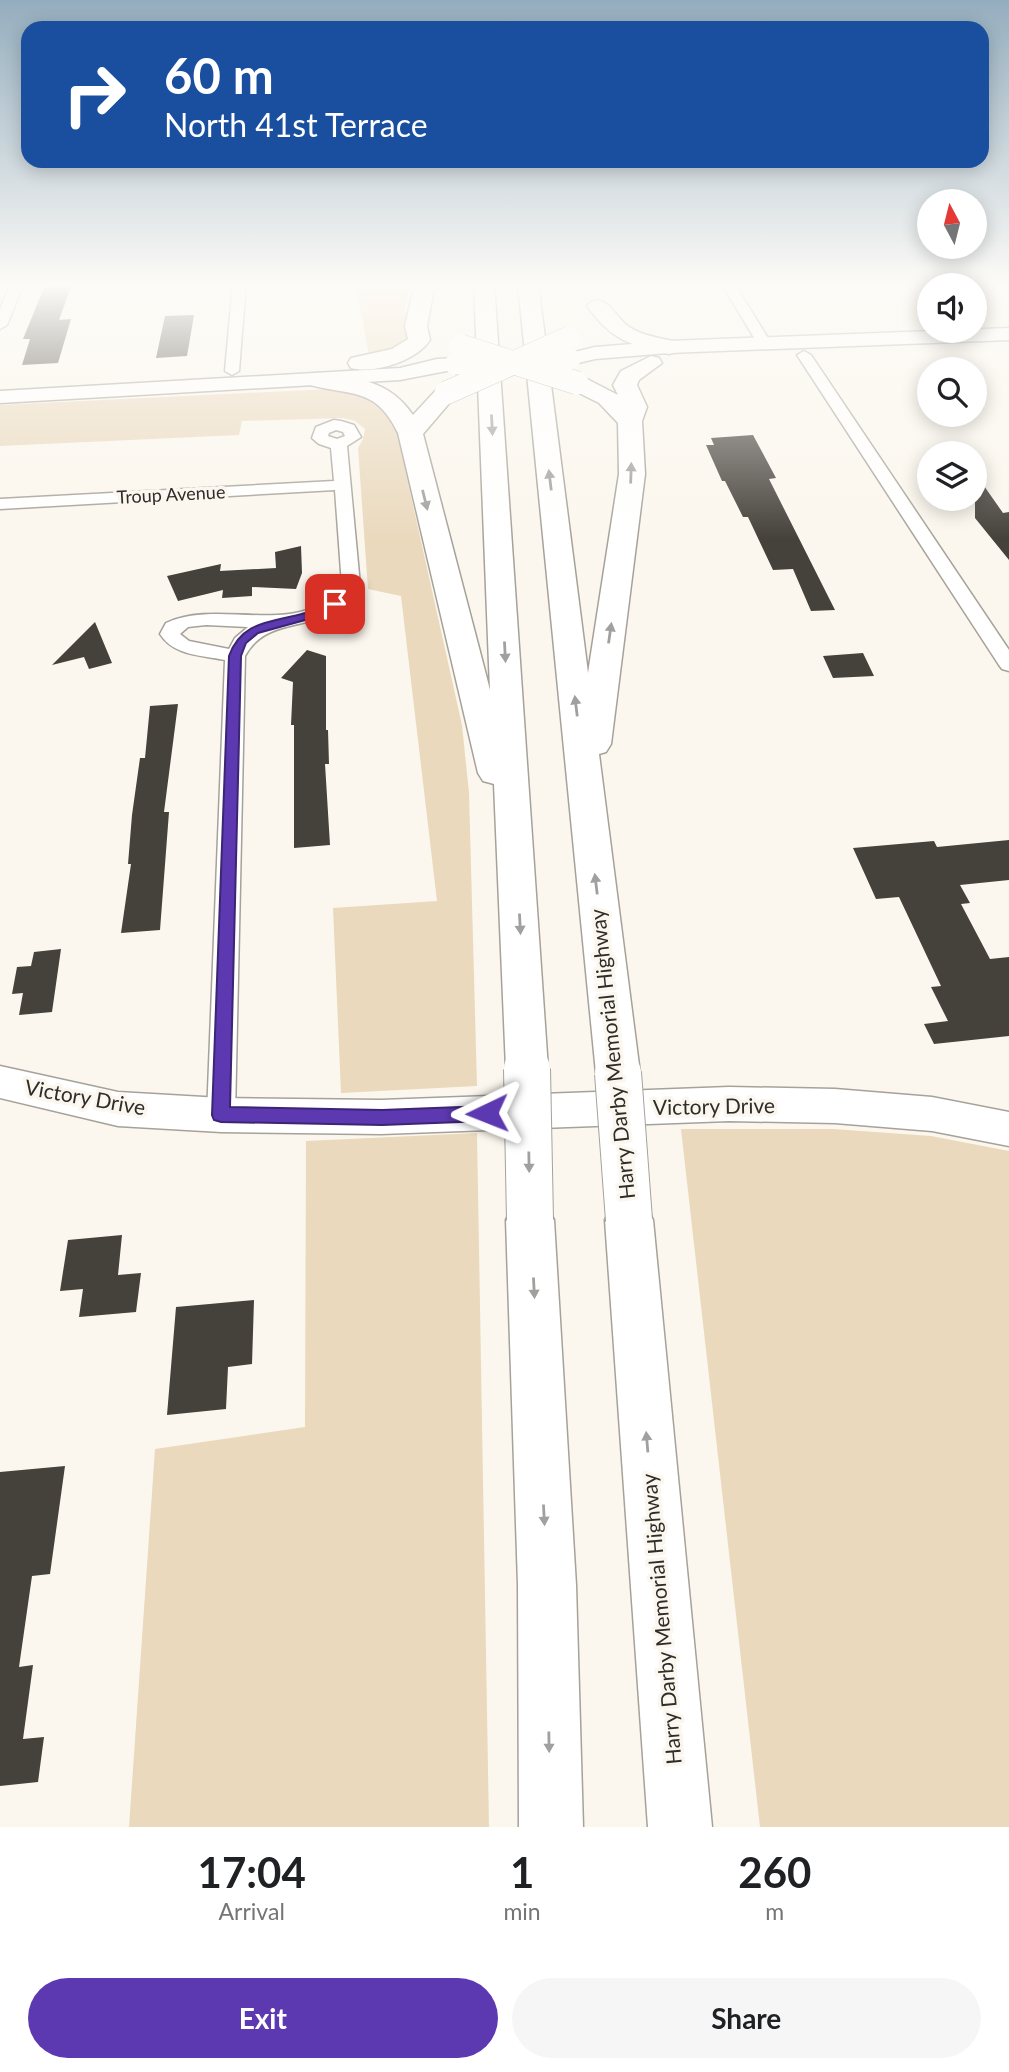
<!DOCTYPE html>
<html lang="en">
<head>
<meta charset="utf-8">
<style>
  :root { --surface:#fff; --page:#f6f6f6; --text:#202124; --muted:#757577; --accent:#5c39b1 }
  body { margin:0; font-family:Lato,sans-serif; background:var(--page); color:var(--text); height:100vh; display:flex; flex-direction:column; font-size:26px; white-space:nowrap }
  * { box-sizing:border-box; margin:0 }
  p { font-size:23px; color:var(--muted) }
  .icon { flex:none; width:38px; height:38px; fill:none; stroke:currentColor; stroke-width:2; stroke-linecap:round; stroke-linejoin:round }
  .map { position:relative; height:1827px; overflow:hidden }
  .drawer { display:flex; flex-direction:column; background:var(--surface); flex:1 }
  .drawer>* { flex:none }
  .banner { position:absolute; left:21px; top:21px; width:968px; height:147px; border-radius:21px; box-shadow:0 4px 18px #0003; background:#1a4fa0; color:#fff; overflow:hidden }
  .needle { width:46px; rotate:353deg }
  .controls { position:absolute; left:917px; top:189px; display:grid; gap:14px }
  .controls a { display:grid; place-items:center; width:70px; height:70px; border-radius:50%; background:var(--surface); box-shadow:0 4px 18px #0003; font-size:35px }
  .pin { position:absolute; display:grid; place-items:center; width:60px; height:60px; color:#fff; margin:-30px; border-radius:14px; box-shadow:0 4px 10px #0006 }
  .me { position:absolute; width:77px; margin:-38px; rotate:268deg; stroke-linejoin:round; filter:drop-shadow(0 0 5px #0008) }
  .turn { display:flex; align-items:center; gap:24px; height:147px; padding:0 28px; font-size:32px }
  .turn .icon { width:91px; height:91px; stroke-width:2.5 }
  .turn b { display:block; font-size:49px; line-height:60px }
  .eta { display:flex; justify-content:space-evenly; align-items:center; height:119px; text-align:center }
  .eta b { font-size:42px; font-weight:700; line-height:49px }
  .cta { display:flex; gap:14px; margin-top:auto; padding:14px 28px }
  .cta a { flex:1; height:80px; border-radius:42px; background:var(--accent); color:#fff; font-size:28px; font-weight:700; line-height:80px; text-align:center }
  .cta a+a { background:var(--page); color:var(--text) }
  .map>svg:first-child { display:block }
  .green { fill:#ead9bd }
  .building { fill:#45413b }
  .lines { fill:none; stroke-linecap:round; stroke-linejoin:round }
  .minor-casing { stroke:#a6a29a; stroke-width:3 }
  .secondary-casing { stroke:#a6a29a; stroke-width:3 }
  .motorway-casing { stroke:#a6a29a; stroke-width:3 }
  .minor { fill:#fff; fill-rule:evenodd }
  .secondary { fill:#fff; fill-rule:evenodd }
  .motorway { fill:#fff; fill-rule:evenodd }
  .secondary-bridge-casing { stroke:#a6a29a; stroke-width:23; stroke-linecap:butt }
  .motorway-bridge-far1-casing { stroke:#a6a29a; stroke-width:24; stroke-linecap:butt }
  .motorway-bridge-casing { stroke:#a6a29a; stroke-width:48; stroke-linecap:butt }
  .secondary-bridge { stroke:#fff; stroke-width:21 }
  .motorway-bridge-far1 { stroke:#fff; stroke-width:23 }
  .motorway-bridge { stroke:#fff; stroke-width:46 }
  .oneway { fill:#a1a09f }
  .route { fill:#5c39b1; stroke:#3c2573; stroke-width:2 }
  .labels { text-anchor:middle; stroke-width:7; stroke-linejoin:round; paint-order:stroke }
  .far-street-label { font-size:18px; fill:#2f2d2a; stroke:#fbf7ee }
  .street-label { font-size:21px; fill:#2f2d2a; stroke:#fbf7ee }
</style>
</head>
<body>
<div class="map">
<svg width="1009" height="1827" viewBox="0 0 1009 1827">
  <rect width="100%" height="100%" fill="#fbf7ee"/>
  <!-- green -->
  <g class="green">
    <polygon points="356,283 410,283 405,309 409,339 405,346 369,356"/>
    <polygon points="330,389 373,396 394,420 462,725 469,793 477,1086 341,1093 333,908 437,901 401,596 368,589 358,448 363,439 365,429 355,421 343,418 242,421 239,435 0,446 0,405"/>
    <polygon points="681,1129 833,1129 931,1136 1009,1151 1009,1827 760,1827"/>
    <polygon points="477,1133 489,1827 129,1827 155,1449 305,1427 306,1141"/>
  </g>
  <!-- building -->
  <g class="building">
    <polygon points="72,284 59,320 71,319 58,363 22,365 30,339 23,339 45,285"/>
    <polygon points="194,315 187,356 156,358 165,316"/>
    <polygon points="753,435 776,478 769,479 835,610 811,611 793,569 773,570 748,517 743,517 725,481 722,481 706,445 714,445 711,438"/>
    <polygon points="975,473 1003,513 1009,512 1009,560 975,518"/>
    <polygon points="301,546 302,573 296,589 252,587 252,596 222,598 223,590 178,601 167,576 221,564 220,571 276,568 275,552"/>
    <polygon points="95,622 112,663 89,669 84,657 52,665"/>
    <polygon points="307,650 326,656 326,730 328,730 329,764 325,764 330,845 294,848 294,725 291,725 293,682 281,678"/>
    <polygon points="863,653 874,676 833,678 823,656"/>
    <polygon points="178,704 164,812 169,812 160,930 121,933 131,864 128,864 132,815 140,758 145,758 150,706"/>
    <polygon points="1009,840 1009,880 960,885 970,903 961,904 990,959 1009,957 1009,1036 934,1044 924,1024 948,1021 931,987 941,986 899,897 876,899 853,848 934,841 937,847"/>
    <polygon points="61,949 52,1012 19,1015 23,993 12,994 17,967 31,966 34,952"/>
    <polygon points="122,1235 118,1275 141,1273 136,1312 79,1317 83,1289 60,1291 68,1240"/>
    <polygon points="254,1300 252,1364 228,1367 226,1409 167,1415 176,1307"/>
    <polygon points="65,1466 50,1574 32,1576 19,1667 33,1665 23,1739 44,1737 38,1782 0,1786 0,1472"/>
  </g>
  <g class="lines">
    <!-- minor casing -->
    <g class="minor-casing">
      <g id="minor">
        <polygon points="11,283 24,283 7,325 0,329 0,309"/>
        <polygon points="233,283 246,283 239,371 232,375 225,371"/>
        <polygon points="721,283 734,283 771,343 769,346 759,346"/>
        <polygon points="804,351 811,355 1009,650 1009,671 1002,669 999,665 797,355"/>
        <path d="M341 421 354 425 361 437 347 446 360 585C355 592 350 601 343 607 311 631 266 617 245 656L235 1115 231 1123 221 1127 211 1123 207 1115 225 660C201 655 174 656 160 634L166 623C222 597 299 641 342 585L335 490 0 509V499L334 481 331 448 319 444 312 438 316 427 334 420ZM336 430 343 432 345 436 337 439 328 436 329 433ZM206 625 248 627 235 638 229 649 189 641 180 634 188 627Z"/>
      </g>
    </g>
    <!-- secondary casing -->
    <g class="secondary-casing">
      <g id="secondary">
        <polygon points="1009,328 1009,340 669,353 595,359 570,365 563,363 560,359 563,355 595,347 669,341"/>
        <polygon points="455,358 462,360 465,364 462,368 400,380 0,403 0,391 400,368 437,359"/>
        <polygon points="0,1066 118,1092 221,1098 381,1100 729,1087 835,1089 932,1097 1009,1112 1009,1146 932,1131 835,1123 729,1121 381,1134 221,1132 118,1126 0,1098"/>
      </g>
    </g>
    <!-- motorway casing -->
    <g class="motorway-casing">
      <g id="motorway">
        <path d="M415 283H435L427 326 430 340C416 361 375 374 351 368L348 363 351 358 392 349 408 339 405 326Z"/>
        <path d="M474 283H494L548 1069 542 1081 527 1087 512 1081 506 1069 494 784 483 781 478 773 398 433C376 387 352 396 310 385L306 380 310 375 318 373C358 379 388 379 413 415L438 388H454L458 393 423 434 490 690Z"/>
        <polygon points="518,283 538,283 588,673 619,474 618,423 599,403 569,388 565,383 569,378 585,378 618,395 613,385 621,371 651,356 659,358 662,363 639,380 637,385 647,407 642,421 645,474 611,744 606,752 599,754 640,1073 633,1085 618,1091 603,1085 596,1073"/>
        <path d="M598 300C611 303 617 318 628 326 642 336 660 338 677 342L680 347 677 352 669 354C630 345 611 340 587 306L591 302Z"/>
        <polygon points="530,1199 547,1205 554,1220 576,1585 583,1827 519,1827 518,1585 506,1220 513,1205"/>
        <polygon points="629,1199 646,1205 653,1220 712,1827 648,1827 605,1220 612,1205"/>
      </g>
    </g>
    <!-- minor -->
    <use href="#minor" class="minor"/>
    <!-- secondary -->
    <use href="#secondary" class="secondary"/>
    <!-- motorway -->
    <use href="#motorway" class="motorway"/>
    <!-- secondary-bridge casing -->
    <g class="secondary-bridge-casing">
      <polyline id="secondary-bridge" points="455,364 570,359"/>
    </g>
    <!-- motorway-bridge-far1 casing -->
    <g class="motorway-bridge-far1-casing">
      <g id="motorway-bridge-far1">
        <polyline points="461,346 577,383"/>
        <polyline points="446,393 569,338"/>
      </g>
    </g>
    <!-- motorway-bridge casing -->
    <g class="motorway-bridge-casing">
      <g id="motorway-bridge">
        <polyline points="527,1069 530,1220"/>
        <polyline points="618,1073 629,1220"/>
      </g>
    </g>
    <!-- secondary-bridge -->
    <use href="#secondary-bridge" class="secondary-bridge"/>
    <!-- motorway-bridge-far1 -->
    <use href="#motorway-bridge-far1" class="motorway-bridge-far1"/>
    <!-- motorway-bridge -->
    <use href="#motorway-bridge" class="motorway-bridge"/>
  </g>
  <!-- one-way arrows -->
  <defs><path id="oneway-solid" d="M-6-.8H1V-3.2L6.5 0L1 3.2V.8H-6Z" transform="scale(1.75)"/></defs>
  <g class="oneway">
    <use href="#oneway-solid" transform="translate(492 425) rotate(87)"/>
    <use href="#oneway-solid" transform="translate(631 473) rotate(-88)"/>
    <use href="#oneway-solid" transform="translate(550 480) rotate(-97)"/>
    <use href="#oneway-solid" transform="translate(425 500) rotate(76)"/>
    <use href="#oneway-solid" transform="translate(610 633) rotate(-82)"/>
    <use href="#oneway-solid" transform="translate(505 652) rotate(87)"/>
    <use href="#oneway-solid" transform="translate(576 706) rotate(-97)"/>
    <use href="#oneway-solid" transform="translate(596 884) rotate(-97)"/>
    <use href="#oneway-solid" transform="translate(520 924) rotate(87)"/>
    <use href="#oneway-solid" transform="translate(529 1162) rotate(89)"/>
    <use href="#oneway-solid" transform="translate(534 1288) rotate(87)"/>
    <use href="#oneway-solid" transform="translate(647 1442) rotate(-95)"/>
    <use href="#oneway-solid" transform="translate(544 1515) rotate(87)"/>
    <use href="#oneway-solid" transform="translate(549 1742) rotate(89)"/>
  </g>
  <!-- sky -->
  <linearGradient id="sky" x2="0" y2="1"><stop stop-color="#94adbe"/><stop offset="0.53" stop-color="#fdfbf7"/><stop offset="1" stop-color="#fdfbf7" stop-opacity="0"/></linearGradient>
  <rect width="1009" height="539" fill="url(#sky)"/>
  <!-- route -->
  <path class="route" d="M335 600 340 601V607L316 617 258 633 246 643 241 656 230 1107 382 1110 487 1106 493 1108 496 1113 493 1119 487 1121 382 1125 221 1122 214 1120 212 1115 229 656C242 620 272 623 305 613 315 609 325 603 335 600Z"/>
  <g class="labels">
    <!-- far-street labels -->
    <g class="far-street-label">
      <text transform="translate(171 495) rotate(-3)" y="6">Troup Avenue</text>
    </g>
    <!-- street labels -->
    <g class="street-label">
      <text transform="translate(613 1054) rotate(-96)" y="7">Harry Darby Memorial Highway</text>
      <text transform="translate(85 1098) rotate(10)" y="7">Victory Drive</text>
      <text transform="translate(714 1107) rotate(-1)" y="7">Victory Drive</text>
      <text transform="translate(662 1619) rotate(-95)" y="7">Harry Darby Memorial Highway</text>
    </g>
  </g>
</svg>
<div class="controls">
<a><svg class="needle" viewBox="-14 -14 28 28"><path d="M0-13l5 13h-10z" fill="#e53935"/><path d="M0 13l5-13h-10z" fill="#757577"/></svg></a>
<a><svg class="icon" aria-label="sound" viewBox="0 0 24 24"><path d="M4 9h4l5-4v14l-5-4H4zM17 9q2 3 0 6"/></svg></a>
<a><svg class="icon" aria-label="search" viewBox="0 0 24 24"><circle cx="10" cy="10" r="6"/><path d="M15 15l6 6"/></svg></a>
<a><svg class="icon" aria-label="layers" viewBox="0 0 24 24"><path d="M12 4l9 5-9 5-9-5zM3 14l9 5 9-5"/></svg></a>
</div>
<div class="pin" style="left:335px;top:604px;background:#d93025"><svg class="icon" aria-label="arrive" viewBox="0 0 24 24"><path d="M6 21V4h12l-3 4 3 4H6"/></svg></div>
<svg class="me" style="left:487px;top:1113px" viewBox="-20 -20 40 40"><path d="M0-17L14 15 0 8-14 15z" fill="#5c39b1" stroke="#fff" stroke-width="4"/></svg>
<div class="banner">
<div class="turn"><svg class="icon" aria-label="right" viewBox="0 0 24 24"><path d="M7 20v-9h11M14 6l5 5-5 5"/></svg><div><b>60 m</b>North 41st Terrace</div></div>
</div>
</div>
<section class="drawer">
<div class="eta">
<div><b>17:04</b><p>Arrival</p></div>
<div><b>1</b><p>min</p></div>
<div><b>260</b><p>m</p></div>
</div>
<div class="cta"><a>Exit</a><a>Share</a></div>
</section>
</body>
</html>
